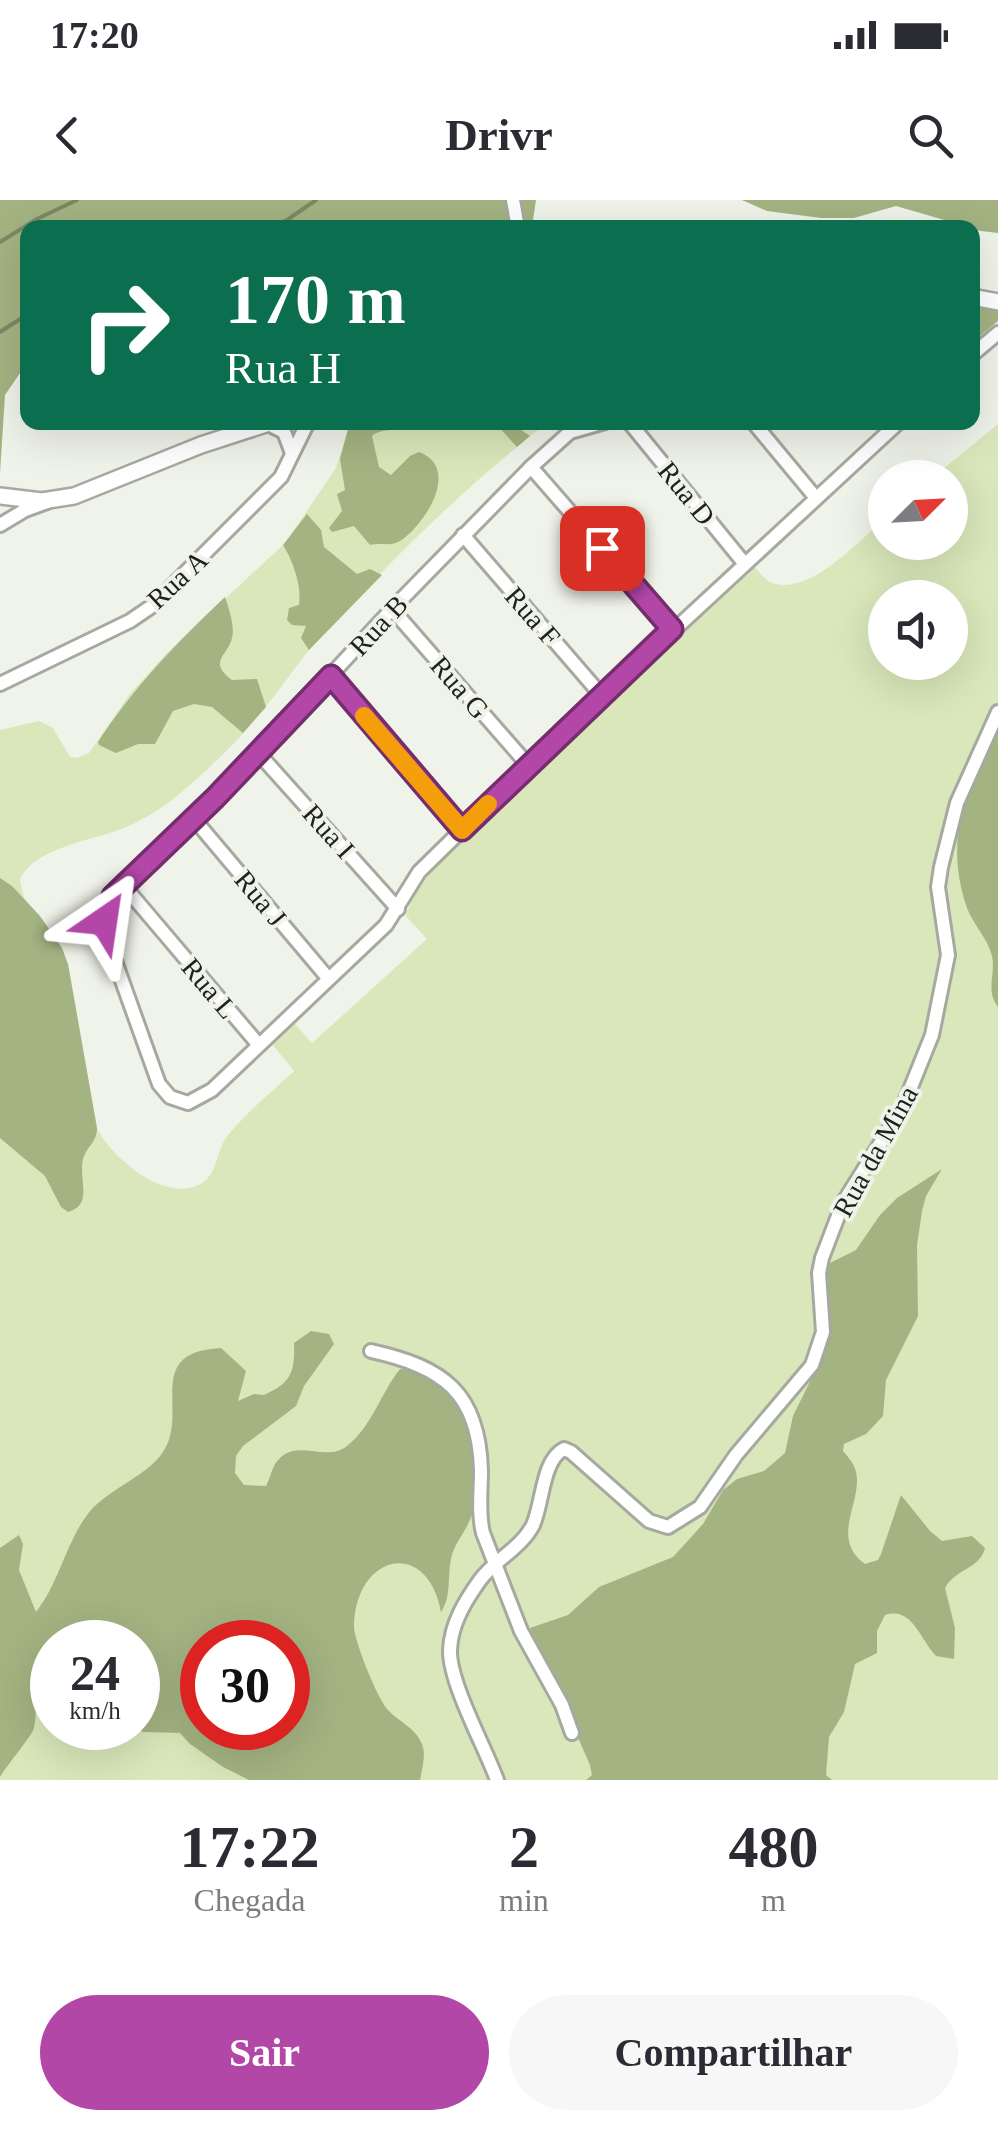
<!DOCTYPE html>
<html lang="pt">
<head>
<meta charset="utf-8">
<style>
  :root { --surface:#fff; --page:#f7f7f7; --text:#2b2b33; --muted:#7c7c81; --accent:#b347a8 }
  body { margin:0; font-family:Georgia,serif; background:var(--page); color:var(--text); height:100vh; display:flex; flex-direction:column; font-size:38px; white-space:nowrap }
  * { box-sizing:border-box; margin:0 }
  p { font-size:32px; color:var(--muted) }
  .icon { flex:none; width:55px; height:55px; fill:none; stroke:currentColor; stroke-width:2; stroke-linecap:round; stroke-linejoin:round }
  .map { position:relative; height:1580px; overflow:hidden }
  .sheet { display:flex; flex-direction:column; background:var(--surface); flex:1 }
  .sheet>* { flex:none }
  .hud { position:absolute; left:20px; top:20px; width:960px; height:210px; border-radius:20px; box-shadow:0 10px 40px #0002; background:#0b6e4f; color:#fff; overflow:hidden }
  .needle { width:65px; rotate:66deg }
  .tools { position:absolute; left:868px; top:260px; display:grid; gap:20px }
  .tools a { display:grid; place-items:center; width:100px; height:100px; border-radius:50%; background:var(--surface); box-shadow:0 10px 40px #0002; font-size:50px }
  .speed { position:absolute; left:30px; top:1420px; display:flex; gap:20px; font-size:50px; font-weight:700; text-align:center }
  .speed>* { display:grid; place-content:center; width:130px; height:130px; border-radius:50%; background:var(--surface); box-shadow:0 10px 40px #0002; line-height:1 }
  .speed small { font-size:25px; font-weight:400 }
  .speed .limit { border:15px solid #d22; background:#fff; color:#111 }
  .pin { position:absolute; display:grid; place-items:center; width:85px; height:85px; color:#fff; margin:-42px; border-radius:20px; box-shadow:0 5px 15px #0006 }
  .me { position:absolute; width:110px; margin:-55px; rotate:32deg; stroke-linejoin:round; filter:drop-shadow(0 0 8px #0008) }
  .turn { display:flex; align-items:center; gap:35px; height:210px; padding:0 40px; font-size:45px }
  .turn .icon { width:130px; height:130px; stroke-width:2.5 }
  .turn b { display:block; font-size:70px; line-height:85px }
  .eta { display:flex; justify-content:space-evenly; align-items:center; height:170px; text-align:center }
  .eta b { font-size:60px; font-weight:700; line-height:70px }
  .primary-button { display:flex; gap:20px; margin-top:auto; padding:20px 40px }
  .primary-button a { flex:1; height:115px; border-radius:60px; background:var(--accent); color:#fff; font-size:40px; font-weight:700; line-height:115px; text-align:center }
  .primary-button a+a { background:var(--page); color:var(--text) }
  .status { display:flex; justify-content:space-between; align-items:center; height:70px; padding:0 50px; background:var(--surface); direction:ltr }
  .status svg { height:28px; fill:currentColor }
  header { display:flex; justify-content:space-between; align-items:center; height:130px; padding:0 40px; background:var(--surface); font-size:45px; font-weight:700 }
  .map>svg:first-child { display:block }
  .green { fill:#d9e7ba; fill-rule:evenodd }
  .forest { fill:#a4b382; fill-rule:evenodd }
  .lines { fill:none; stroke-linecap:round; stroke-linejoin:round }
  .stream { stroke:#7d8864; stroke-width:4 }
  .minor-casing { stroke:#a6a99f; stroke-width:18 }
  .tertiary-casing { stroke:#a6a99f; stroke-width:20 }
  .minor { stroke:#fff; stroke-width:12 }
  .tertiary { stroke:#fff; stroke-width:15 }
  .route-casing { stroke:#742e6d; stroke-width:25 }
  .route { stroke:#b347a8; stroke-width:18 }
  .slow { stroke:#f59e0b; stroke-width:18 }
  .labels { text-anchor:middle; stroke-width:8; stroke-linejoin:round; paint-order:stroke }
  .street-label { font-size:28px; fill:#1f211d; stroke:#f0f3e9 }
</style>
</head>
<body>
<div class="status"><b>17:20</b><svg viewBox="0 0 49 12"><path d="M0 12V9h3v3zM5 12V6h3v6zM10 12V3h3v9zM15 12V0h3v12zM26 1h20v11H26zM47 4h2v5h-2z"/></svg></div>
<header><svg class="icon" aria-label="back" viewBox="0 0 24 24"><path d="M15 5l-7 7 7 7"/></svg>Drivr<svg class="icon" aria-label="search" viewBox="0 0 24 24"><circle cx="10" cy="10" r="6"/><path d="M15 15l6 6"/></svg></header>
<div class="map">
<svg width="998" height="1580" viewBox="0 0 998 1580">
  <rect width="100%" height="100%" fill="#f0f3e9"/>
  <!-- green -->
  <path class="green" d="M350 223H547C464 287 386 365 315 443 297 464 281 488 264 509 239 540 208 570 178 595 160 610 140 622 119 630 91 640 32 649 20 680L24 698 51 731 68 764 97 928C112 959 171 1009 206 980 217 970 218 949 226 938 245 913 272 892 294 871L272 844 294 823 312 843 427 739 406 716C414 685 443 661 465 638 554 541 657 456 755 367 760 373 765 380 772 383 810 396 860 340 885 318V342H950V278L933 277 998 224V1580H0V530L39 521 53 528 70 557 77 558 89 553 130 494 166 454 285 343 336 268ZM885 398H950V462H885ZM52 1442H138V1528H52ZM202 1442H288V1528H202Z"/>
  <!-- forest -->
  <g class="forest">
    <polygon points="0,0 536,0 532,27 28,28 27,163 5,195 0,273"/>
    <polygon points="742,0 998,0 998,33 973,30 972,28 896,6 854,18 821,18 767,11"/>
    <polygon points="972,103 998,109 998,121 973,142"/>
    <path d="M350 222 408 223C400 233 382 227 372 236L379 267 391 275 410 256 419 252C462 268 424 326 400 341 390 347 381 342 370 345L354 326 332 332 329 328 342 311 337 294 345 290 340 259Z"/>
    <polygon points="495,223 511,223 530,236 517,247"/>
    <path d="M307 314 321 330 324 347 357 374 370 369 382 375 309 450 301 438 306 426 292 425 287 420 289 408 299 405C302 386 293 361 283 345Z"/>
    <path d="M225 397C229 409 235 426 232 438 228 456 207 461 232 480L257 479 266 507 243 533 212 507 194 504 173 511 155 544H138L116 553 99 545 98 542C134 487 177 442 225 397Z"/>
    <path d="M998 533V807C985 790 996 775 992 756 988 739 973 724 967 708 944 640 964 593 998 533Z"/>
    <path d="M0 678 12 686 40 716 62 748 68 764 97 928C97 942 87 946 83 959 78 979 94 1005 68 1012L61 1007 45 976 0 938Z"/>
    <path d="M942 969 926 996 922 1011 917 1045 918 1116 886 1180 883 1216 866 1234 844 1244 843 1251C848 1257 854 1263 856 1272 863 1302 829 1338 865 1364L878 1360 881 1354 901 1295 930 1331 942 1341 972 1336 985 1348C980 1369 955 1369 945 1388L955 1428 954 1459 936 1456C920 1439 912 1406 885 1415L877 1431V1453L855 1464 844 1512 829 1537 826 1575 832 1580H586L592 1575 590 1565 530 1428 568 1415 599 1387 673 1357 703 1324 723 1290 737 1279 764 1271 785 1253 793 1216 828 1145 822 1073 830 1063 856 1050 880 1015 897 998Z"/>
    <path d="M311 1131 329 1134 334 1144 304 1186 296 1206 243 1246 236 1256 235 1273 244 1285 266 1286C270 1279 271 1271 275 1264 294 1235 325 1264 347 1246 373 1225 380 1194 400 1169 469 1170 488 1263 471 1317 466 1332 454 1343 451 1359 447 1377 452 1396 441 1412 427 1337 356 1354 354 1425 353 1439 378 1500 388 1510 398 1521 415 1528 421 1542 427 1553 422 1568 420 1580H249L223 1567 190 1544 180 1533 144 1532 128 1528H138V1442H52V1490L45 1487C32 1500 38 1512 34 1528 32 1536 7 1565 0 1577V1348L19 1335 23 1344 19 1370 36 1412C60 1382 66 1340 91 1310 111 1288 148 1275 163 1252 190 1212 142 1152 221 1148L246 1171 238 1201 254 1194 264 1195C292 1183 295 1171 294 1143ZM202 1442H288V1528H202Z"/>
  </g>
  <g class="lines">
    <!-- stream -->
    <g class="stream">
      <polyline points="267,28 287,20 316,0"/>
      <polyline points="0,42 37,19 77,0"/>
      <polyline points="0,132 28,114"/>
    </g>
    <!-- minor casing -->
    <g class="minor-casing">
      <g id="minor">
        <polyline points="513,0 518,28"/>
        <polyline points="972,155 998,133"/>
        <polyline points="605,222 570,232 531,267 392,409 257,555 110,700 104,721 106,736 159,884 170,897 188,903 212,890 386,725 419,672 528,565 899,222"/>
        <polyline points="629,222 744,363"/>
        <polyline points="753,222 816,298"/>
        <polyline points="268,224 284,232 292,253"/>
        <polyline points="531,267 672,429"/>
        <polyline points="0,325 25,310 47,302"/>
        <polyline points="463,335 602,496"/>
        <polyline points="392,409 528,565"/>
        <polyline points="331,476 462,630"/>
        <polyline points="0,484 130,421 152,406 281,277 308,222"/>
        <polyline points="259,554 398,709"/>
        <polyline points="194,619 328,778"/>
        <polyline points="124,686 258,844"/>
        <path d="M371 1151C443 1167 479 1192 481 1271 481 1292 478 1312 483 1333L521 1431 562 1505 572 1533"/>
        <path d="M497 1580C485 1547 449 1482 450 1450 451 1424 465 1401 480 1380 495 1360 522 1347 533 1325 543 1303 542 1260 564 1249L571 1252 649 1321 668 1327 700 1307 736 1255 812 1165 823 1132 819 1073 822 1058 843 1003 903 907 932 835 948 755 938 687 941 667 957 603 998 512"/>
      </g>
    </g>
    <!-- tertiary casing -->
    <g class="tertiary-casing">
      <g id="tertiary">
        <polyline points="972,97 998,102"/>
        <polyline points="0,296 42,301 74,296 201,245 272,222"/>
      </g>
    </g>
    <!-- minor -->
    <use href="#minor" class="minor"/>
    <!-- tertiary -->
    <use href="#tertiary" class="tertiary"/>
  </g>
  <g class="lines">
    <!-- route casing -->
    <g class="route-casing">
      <polyline id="route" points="104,721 113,696 215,598 331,476 462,630 672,429 602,348"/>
    </g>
    <!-- route -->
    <use href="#route" class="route"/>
    <!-- slow -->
    <polyline class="slow" points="364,516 462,630 488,604"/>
  </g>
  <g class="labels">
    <!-- street labels -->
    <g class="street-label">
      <text transform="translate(687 293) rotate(51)" y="10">Rua D</text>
      <text transform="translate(177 379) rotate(-43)" y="10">Rua A</text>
      <text transform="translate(533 416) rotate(49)" y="10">Rua F</text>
      <text transform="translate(378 425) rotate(-47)" y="10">Rua B</text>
      <text transform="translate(460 487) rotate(49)" y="10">Rua G</text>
      <text transform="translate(329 631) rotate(48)" y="10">Rua I</text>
      <text transform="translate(261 698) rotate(50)" y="10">Rua J</text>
      <text transform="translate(210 788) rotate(50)" y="10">Rua L</text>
      <text transform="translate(875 951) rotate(-61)" y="10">Rua da Mina</text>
    </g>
  </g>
</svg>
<div class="tools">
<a><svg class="needle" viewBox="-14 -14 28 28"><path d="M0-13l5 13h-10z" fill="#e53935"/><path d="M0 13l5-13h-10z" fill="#7c7c81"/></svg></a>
<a><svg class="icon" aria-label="sound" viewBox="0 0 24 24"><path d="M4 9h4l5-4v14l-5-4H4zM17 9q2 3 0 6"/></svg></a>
</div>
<div class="speed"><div>24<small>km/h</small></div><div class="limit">30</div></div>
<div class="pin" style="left:602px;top:348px;background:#d93025"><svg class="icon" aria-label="arrive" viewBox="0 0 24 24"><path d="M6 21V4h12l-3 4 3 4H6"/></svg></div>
<svg class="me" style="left:104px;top:721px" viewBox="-20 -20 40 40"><path d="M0-17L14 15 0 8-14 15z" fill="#b347a8" stroke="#fff" stroke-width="4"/></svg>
<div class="hud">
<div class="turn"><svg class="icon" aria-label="right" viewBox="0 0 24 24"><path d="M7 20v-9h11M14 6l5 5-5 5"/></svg><div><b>170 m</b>Rua H</div></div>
</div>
</div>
<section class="sheet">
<div class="eta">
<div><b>17:22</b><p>Chegada</p></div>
<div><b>2</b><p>min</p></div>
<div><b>480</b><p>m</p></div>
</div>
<div class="primary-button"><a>Sair</a><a>Compartilhar</a></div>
</section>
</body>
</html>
